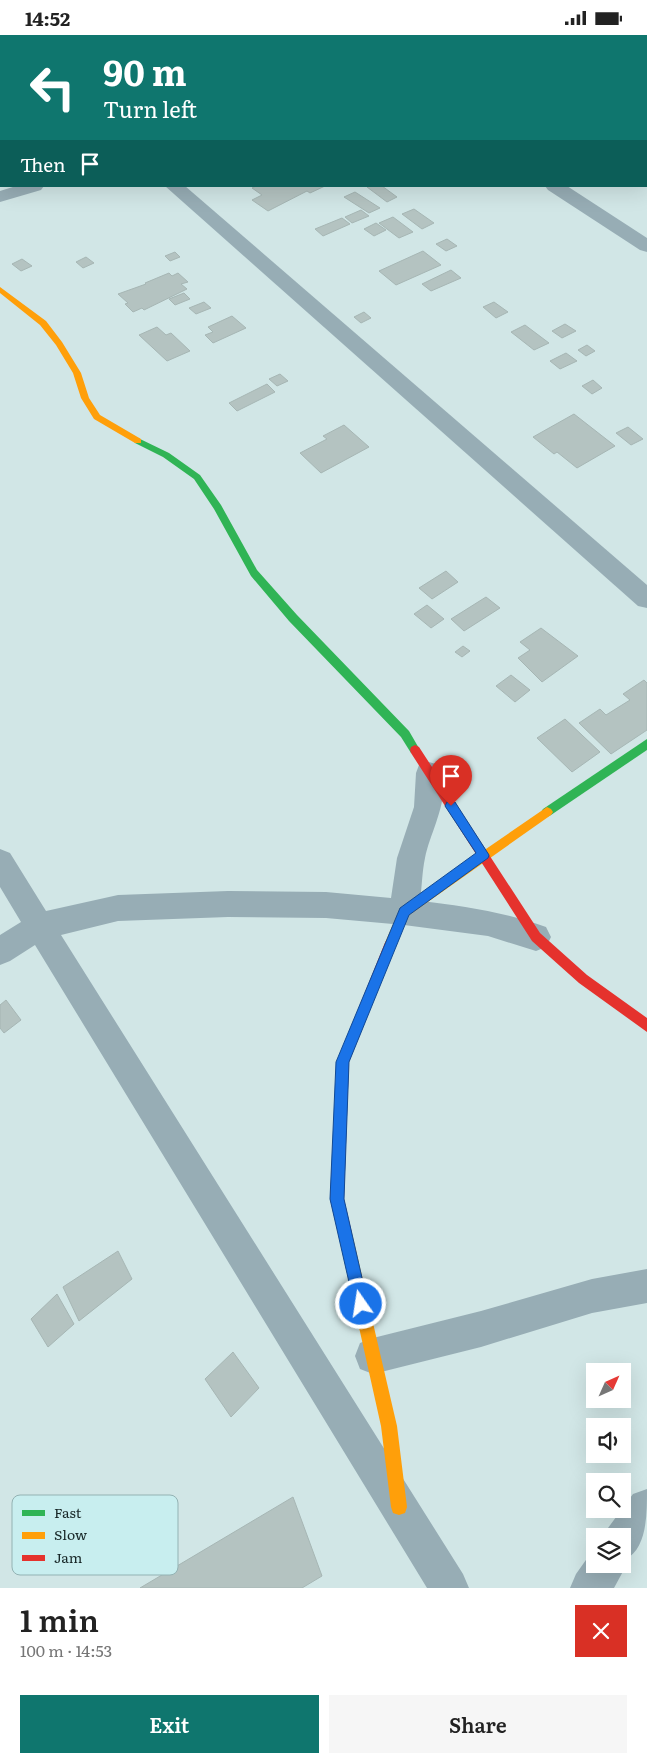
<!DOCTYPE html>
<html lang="en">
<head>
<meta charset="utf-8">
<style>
  :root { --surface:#fff; --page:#f6f6f6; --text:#222; --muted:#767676; --accent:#0f766e }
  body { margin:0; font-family:Literata,serif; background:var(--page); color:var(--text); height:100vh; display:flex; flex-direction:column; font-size:19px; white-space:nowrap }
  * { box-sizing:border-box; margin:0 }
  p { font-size:16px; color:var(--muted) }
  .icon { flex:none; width:28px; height:28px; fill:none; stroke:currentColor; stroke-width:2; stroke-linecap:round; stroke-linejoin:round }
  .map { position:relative; height:1553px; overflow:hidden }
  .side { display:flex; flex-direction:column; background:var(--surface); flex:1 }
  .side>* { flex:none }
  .top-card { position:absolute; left:0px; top:0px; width:648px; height:152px; box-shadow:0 5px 20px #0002; background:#0f766e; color:#fff; overflow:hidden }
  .needle { width:32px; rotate:45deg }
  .fabs { position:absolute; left:586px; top:1328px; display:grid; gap:10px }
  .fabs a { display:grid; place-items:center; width:45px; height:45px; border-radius:0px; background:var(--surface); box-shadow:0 5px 20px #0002; font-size:25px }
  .pin { position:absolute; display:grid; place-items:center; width:42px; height:42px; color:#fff; margin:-51px -21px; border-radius:50% 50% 50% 0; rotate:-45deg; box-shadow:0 0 5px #0007 }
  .pin .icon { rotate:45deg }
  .me { position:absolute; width:55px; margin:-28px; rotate:347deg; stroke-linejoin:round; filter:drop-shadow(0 0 4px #0008) }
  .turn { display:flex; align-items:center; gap:18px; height:105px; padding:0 20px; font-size:22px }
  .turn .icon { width:65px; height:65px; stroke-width:2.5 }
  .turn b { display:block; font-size:35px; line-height:42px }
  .then { display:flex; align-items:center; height:48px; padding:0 20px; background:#0003; gap:10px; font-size:19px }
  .round { display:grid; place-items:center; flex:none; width:52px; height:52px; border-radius:0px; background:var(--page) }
  .head { display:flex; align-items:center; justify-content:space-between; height:85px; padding:0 20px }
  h1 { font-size:30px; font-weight:600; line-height:38px }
  .button { display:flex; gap:10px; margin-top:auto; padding:10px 20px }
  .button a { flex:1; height:58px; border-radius:0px; background:var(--accent); color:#fff; font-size:20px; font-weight:600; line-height:58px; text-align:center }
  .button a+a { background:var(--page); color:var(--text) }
  .status { display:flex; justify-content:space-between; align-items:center; height:35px; padding:0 25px; background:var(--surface); direction:ltr }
  .status svg { height:14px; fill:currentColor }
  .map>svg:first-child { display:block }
  .building { fill:#b4c3c1; stroke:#a6b6b4 }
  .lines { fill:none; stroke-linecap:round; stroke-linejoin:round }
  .street { fill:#97adb5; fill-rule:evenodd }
  .fast { fill:#30b455; fill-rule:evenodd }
  .slow { fill:#ff9f0a; fill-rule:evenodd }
  .jam { fill:#e5322d; fill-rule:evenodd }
  .route { fill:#1a73e8; stroke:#114b97 }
  .key { fill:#c8eeef; stroke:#93b2b3; stroke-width:1 }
  .key-label { font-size:14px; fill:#172626 }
</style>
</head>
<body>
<div class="status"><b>14:52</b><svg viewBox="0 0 49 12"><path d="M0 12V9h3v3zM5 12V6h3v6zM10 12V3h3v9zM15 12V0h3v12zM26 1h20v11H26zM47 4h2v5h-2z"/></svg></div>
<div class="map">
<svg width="647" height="1553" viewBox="0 0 647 1553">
  <rect width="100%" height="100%" fill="#d1e6e6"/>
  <!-- building -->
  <g class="building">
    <polygon points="256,151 325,151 310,158 307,156 268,176 252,165 262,160 252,153"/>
    <polygon points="370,151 382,151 397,162 387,167 367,152"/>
    <polygon points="355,157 380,173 369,178 344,162"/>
    <polygon points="414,174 434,188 422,194 402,179"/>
    <polygon points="361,175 369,181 352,188 345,182"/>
    <polygon points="393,182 413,197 399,203 379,188"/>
    <polygon points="342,183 350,189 323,201 315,194"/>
    <polygon points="376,188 386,195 374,201 364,194"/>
    <polygon points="447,204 457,211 446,216 436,209"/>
    <polygon points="423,216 441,230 396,250 379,236"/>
    <polygon points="175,217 180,222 170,226 165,221"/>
    <polygon points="86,222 94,228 83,233 76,227"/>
    <polygon points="22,224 32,231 21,236 12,229"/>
    <polygon points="451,235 461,243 431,256 422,249"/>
    <polygon points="169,238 172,241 178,238 188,247 181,249 187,254 144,275 142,273 133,277 125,269 128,268 118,259 146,249 145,248"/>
    <polygon points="184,258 190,264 175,270 169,264"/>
    <polygon points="204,267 211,273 196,279 189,273"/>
    <polygon points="494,267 508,277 496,283 483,272"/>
    <polygon points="364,277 371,283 361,288 354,282"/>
    <polygon points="232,281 246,293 213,308 205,300 213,297 208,292"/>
    <polygon points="565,289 576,296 562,303 552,296"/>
    <polygon points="525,290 549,308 534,315 511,297"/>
    <polygon points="157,292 166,300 171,298 190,316 167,326 139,300"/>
    <polygon points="587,310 595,316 586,321 578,315"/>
    <polygon points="566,318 577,326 560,334 550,326"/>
    <polygon points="280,339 288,346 277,351 269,344"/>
    <polygon points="593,345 602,353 592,359 582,351"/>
    <polygon points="267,349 275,357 237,376 229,368"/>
    <polygon points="574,379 615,411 577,433 557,417 554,419 533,402"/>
    <polygon points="344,390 369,412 321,438 300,418 327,404 323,401"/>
    <polygon points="628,392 643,404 631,410 616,398"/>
    <polygon points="446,536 458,547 432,564 419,553"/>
    <polygon points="486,562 500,573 464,596 451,584"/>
    <polygon points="427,570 444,584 431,593 414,579"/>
    <polygon points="541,593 578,621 542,647 518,623 530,615 520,607"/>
    <polygon points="463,611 470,616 462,622 455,617"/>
    <polygon points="511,640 530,655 515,667 496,651"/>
    <polygon points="644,645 647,648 647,695 611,719 579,688 600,674 606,680 630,665 623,659"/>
    <polygon points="565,684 600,717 572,737 537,703"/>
    <polygon points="6,965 21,985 4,998 0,993 0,970"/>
    <polygon points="118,1216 132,1244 79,1286 63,1252"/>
    <polygon points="57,1259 74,1289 48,1312 31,1284"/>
    <polygon points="233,1317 259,1353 231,1382 205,1344"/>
    <polygon points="293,1462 322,1541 302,1553 140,1553"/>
  </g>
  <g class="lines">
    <!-- street -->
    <g class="street">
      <polygon points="0,0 9,0 10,1 1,1 1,5"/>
      <polygon points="312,0 329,0 330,1 313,1"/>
      <polygon points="16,151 44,151 41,155 0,167 0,156"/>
      <polygon points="165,151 185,151 647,550 647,573 638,571"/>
      <polygon points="545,151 567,151 647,203 647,217 640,215 548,155"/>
      <path d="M429 727 439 730C453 760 431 794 425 823 422 837 422 852 420 866 463 871 505 877 546 892L551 902 546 912 536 916 488 901 404 890 326 883 228 882 118 886 61 900 463 1539 469 1553H427L35 910 10 926 0 930V900L21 887 0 852V814L10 818 46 876 118 860 228 856 326 857 391 863 397 823 414 772 416 738 419 730Z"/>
      <polygon points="647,1234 647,1268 592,1278 481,1312 373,1339 360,1334 355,1321 360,1308 373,1303 481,1276 592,1244"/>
      <path d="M647 1454C647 1481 647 1513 625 1525L627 1529 614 1553H570L576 1539 593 1515 595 1514V1529H622V1501H605L608 1493 633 1459Z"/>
    </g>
    <!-- fast -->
    <g class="fast">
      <polygon points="138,403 169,418 200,440 221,470 257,535 297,580 409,696 420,715 419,718 411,718 401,702 289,586 251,541 214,474 194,444 163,422 135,408 134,406"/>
      <polygon points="647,704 647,715 551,780 547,782 543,780 541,777 543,774"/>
    </g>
    <!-- slow -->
    <g class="slow">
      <polygon points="0,252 46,286 62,307 81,338 89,363 100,380 141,404 141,408 135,408 94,384 81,363 73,338 56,310 40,290 0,258"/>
      <polygon points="547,772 551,774 553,777 551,780 408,881 394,914 390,916 386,914 384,910 400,873"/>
      <polygon points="345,1191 350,1193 352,1198 397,1391 407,1472 405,1478 399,1480 393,1478 391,1472 381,1391 338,1198 340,1193"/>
    </g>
    <!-- jam -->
    <g class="jam">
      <polygon points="415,710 419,712 540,898 587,940 647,983 647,997 579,948 532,906 411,718 410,715 411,712"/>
      <polygon points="390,904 394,906 396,910 349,1027 344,1164 352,1198 350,1203 345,1205 340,1203 338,1198 330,1164 337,1027 384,910 386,906"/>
    </g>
  </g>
  <!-- route -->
  <polygon class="route" points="451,766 455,767 489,820 488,823 409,880 349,1027 344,1164 368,1269 366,1274 361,1276 356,1274 354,1269 330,1164 336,1027 400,873 476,818 447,774 445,771 447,767"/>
  <!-- legend -->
  <rect x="12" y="1460" width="166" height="80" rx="8" class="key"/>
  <rect x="22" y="1475" width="23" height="6" fill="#30b455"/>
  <rect x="22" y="1497" width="23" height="7" fill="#ff9f0a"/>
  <rect x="22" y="1520" width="23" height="6" fill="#e5322d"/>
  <g class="key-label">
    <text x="54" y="1483">Fast</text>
    <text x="54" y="1505">Slow</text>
    <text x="54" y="1528">Jam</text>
  </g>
</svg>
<div class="fabs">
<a><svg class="needle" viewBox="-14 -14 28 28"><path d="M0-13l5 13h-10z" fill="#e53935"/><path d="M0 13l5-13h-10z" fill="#767676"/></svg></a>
<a><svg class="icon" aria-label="sound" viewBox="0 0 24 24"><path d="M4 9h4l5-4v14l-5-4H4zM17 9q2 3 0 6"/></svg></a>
<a><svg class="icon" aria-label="search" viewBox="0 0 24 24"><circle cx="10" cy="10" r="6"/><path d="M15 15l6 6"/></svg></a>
<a><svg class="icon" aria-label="layers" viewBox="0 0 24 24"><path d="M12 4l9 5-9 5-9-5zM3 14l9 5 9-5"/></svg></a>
</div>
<div class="pin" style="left:451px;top:771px;background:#d93025"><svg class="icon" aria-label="arrive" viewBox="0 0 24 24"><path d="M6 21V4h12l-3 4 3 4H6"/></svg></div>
<svg class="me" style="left:361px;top:1269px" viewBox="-20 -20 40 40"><circle r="17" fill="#1a73e8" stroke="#fff" stroke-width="3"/><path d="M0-11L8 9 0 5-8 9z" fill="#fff"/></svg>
<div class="top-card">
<div class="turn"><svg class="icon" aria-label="left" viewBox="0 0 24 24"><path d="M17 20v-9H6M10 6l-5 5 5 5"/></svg><div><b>90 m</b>Turn left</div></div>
<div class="then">Then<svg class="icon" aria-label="arrive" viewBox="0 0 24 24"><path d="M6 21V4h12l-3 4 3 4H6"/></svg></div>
</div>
</div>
<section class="side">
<div class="head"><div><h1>1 min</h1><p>100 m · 14:53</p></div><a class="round" style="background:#d93025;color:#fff"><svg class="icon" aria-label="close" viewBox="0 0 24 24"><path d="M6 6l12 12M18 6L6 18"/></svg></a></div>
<div class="button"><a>Exit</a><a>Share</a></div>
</section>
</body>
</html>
